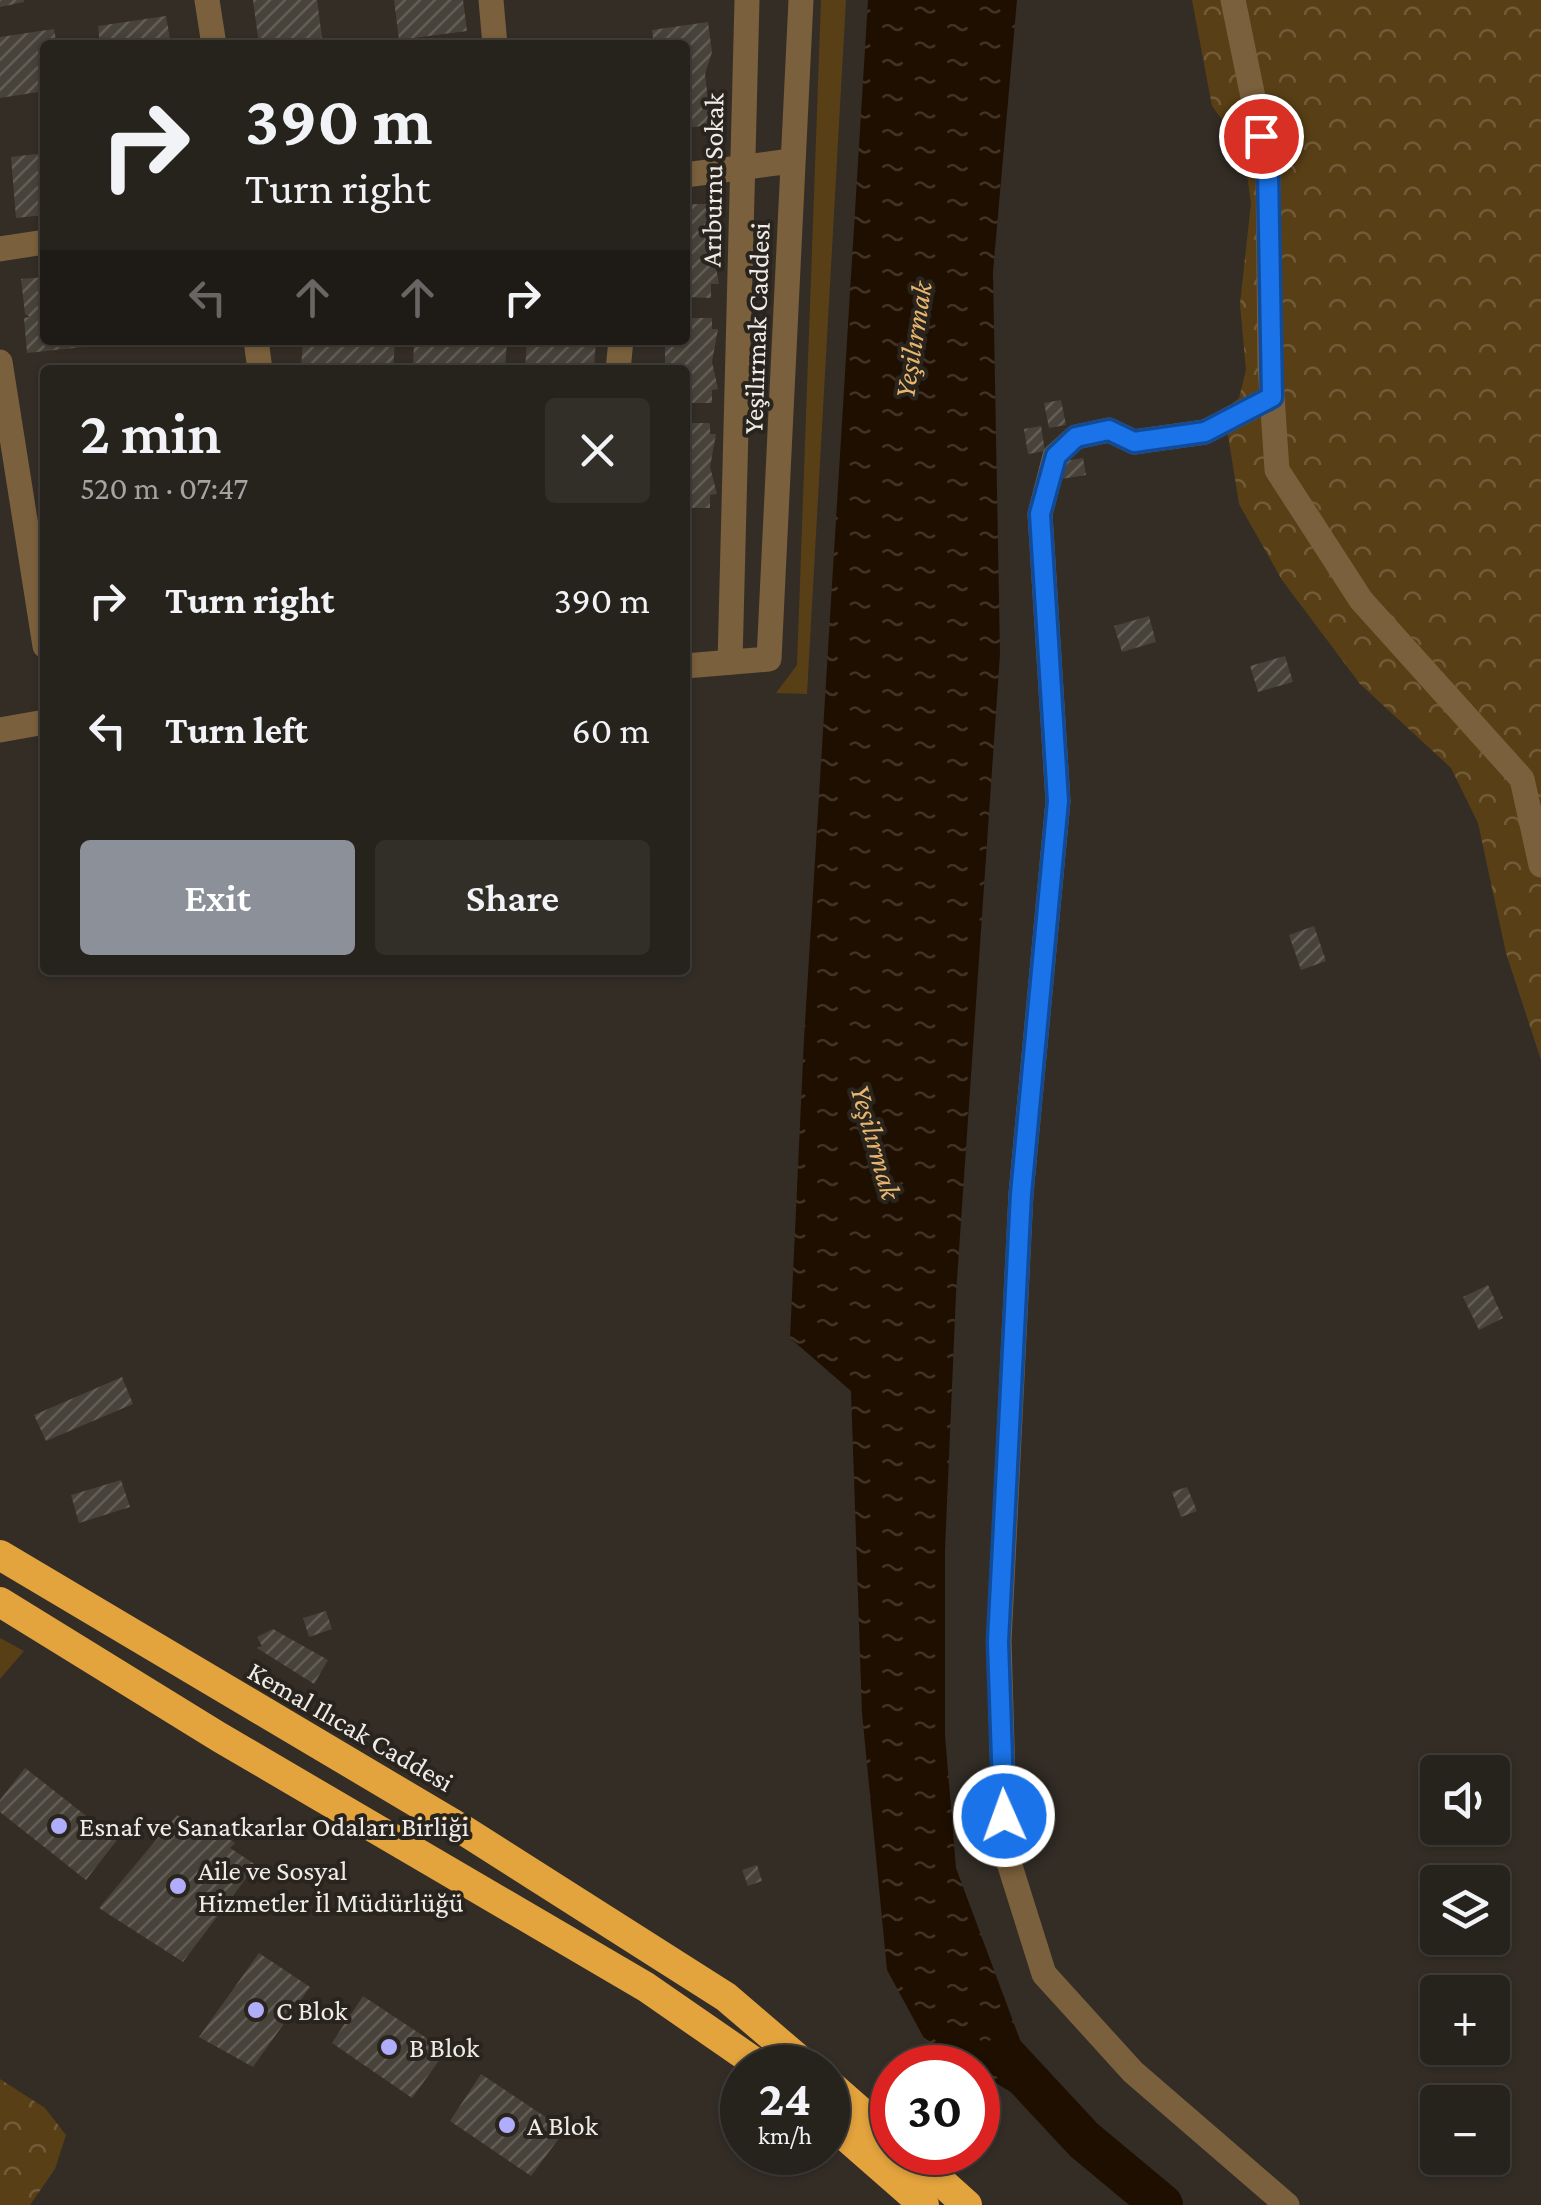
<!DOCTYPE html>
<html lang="en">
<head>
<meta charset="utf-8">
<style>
  :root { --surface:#26221c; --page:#322f29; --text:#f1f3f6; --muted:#a4a4a3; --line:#423f3b; --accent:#8c9099 }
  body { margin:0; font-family:"Crimson Pro",serif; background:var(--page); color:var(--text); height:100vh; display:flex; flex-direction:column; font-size:38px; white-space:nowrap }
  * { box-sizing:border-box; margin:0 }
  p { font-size:32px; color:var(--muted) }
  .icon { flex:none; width:55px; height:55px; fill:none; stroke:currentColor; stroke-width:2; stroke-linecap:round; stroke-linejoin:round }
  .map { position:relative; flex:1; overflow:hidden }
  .details { position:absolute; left:40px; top:365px; width:650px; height:610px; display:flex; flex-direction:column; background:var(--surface); border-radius:10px; box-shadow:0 2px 8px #0004,0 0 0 2px var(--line) }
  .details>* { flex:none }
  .hud { position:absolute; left:40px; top:40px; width:650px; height:305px; border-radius:10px; box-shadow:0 2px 8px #0004,0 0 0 2px var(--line); background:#26221c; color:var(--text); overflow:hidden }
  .fabs { position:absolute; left:1420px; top:1755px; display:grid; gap:20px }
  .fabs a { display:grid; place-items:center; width:90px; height:90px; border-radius:10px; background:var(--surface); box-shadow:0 2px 8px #0004,0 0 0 2px var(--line); font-size:50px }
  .speed { position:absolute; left:720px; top:2045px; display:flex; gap:20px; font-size:50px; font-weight:700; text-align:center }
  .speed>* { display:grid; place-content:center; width:130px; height:130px; border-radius:50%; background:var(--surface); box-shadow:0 2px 8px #0004,0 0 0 2px var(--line); line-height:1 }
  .speed small { font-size:25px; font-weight:400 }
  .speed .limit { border:15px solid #d22; background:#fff; color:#111 }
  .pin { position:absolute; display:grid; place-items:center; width:85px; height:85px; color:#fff; margin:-42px; border:5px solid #fff; border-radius:50%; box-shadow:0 2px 10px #0007 }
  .me { position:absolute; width:110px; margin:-55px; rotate:358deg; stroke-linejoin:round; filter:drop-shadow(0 0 8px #0008) }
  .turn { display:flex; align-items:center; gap:35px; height:210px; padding:0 40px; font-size:45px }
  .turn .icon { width:130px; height:130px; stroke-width:2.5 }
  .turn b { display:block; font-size:70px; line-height:85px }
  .lanes { display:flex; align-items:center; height:95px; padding:0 40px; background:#0003; justify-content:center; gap:50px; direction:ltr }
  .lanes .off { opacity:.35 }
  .round { display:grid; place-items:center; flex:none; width:105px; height:105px; border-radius:10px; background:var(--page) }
  .summary { display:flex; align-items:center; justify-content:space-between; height:170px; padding:0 40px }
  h1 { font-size:60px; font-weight:600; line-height:75px }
  .action { display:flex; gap:20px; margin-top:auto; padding:20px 40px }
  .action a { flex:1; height:115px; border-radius:10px; background:var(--accent); color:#fff; font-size:40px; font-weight:600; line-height:115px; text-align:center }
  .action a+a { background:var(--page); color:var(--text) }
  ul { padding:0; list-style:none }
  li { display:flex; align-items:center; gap:30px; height:130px; padding:0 40px }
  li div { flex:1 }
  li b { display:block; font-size:38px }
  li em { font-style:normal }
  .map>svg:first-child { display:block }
  .green { fill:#593f16 }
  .forest { fill:url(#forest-crowns) }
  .water { fill:url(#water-ripples) }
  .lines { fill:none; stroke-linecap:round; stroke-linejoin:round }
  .river { stroke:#1f0f00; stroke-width:42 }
  .building { fill:url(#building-hatch) }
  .minor { stroke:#7a603c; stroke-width:25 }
  .highway { stroke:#e3a33d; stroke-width:30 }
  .route-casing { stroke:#114b97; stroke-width:25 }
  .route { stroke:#1a73e8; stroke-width:18 }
  .poi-dot { fill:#b0aefa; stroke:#29241d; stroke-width:4 }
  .labels { text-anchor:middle; stroke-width:8; stroke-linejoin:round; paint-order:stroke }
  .street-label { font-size:28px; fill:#efece7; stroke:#29241d }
  .poi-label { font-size:28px; fill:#efece7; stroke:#29241d; text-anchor:start }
  .water-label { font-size:30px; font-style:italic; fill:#e8b56e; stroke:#29241d }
</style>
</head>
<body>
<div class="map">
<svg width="1541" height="2205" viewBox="0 0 1541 2205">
  <defs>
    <pattern id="forest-crowns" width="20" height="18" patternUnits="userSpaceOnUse" patternTransform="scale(2.5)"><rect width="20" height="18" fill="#593f16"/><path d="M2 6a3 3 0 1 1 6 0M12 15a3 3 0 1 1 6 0" fill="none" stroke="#715b38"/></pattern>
    <pattern id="water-ripples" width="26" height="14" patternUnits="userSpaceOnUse" patternTransform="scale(2.5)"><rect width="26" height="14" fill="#1f0f00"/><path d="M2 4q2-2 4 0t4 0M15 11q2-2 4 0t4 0" fill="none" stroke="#403225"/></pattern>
    <pattern id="building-hatch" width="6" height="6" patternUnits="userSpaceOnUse" patternTransform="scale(2.5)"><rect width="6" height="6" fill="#47423a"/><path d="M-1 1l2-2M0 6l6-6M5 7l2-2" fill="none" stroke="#625d56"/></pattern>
  </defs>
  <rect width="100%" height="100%" fill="#332d26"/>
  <!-- green -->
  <g class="green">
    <polygon points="821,0 846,0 807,694 776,693 797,665"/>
    <polygon points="0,1638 24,1651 0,1679"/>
  </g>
  <!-- forest -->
  <g class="forest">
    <polygon points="1192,0 1541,0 1541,1060 1506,953 1478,823 1451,768 1360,684 1282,580 1239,504 1224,410 1239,398 1246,370 1240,304 1251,203 1243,148 1212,106"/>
    <polygon points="0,2079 45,2108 66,2135 55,2169 30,2205 0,2205"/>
  </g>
  <!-- water -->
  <polygon class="water" points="868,0 1017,0 993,272 1000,654 956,1294 945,1550 945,1735 956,1868 1048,2115 978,2072 978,2068 970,2067 925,2040 887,1970 862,1713 851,1391 790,1338 804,1039"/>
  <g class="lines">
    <!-- river -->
    <polyline class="river" points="1005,2055 1084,2140 1162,2205"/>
  </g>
  <!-- building -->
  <g class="building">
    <polygon points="0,0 24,0 24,2 0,7"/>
    <polygon points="253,0 317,0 323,45 259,45"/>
    <polygon points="394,0 463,0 467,31 399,40"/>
    <polygon points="166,16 171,45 100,45 98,26"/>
    <polygon points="708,22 712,52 705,74 711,125 685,128 685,45 654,45 652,30"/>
    <polygon points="54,29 57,45 45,45 45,91 0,98 0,37"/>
    <polygon points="45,153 45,215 16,218 11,157"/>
    <polygon points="685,204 712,204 712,224 718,224 714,257 719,284 711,284 711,298 685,297"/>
    <polygon points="45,277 45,340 121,343 27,353 24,318 30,317 25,314 21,279"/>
    <polygon points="685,318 712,318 712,329 718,329 712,362 718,389 712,390 712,403 685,403 685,370 665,370 665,340 685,340"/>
    <polygon points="303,340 395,340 393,369 301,370"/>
    <polygon points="414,340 507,340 505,368 413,370"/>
    <polygon points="527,340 596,340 594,367 525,370"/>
    <polygon points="1061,400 1066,425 1049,428 1044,403"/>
    <polygon points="685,423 710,423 710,434 716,434 710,467 717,494 710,495 710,508 685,508"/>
    <polygon points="1041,426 1045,451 1028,454 1024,429"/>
    <polygon points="1083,458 1086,475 1061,479 1058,462"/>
    <polygon points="1149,616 1156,642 1122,652 1114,626"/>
    <polygon points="1285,656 1293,682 1258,692 1250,666"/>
    <polygon points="1314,926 1326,961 1301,970 1289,935"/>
    <polygon points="1488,1285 1503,1318 1479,1330 1463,1297"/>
    <polygon points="122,1377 133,1404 46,1441 34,1415"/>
    <polygon points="121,1480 130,1507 79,1523 71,1495"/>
    <polygon points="1187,1487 1197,1511 1181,1517 1172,1492"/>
    <polygon points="326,1611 332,1629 309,1637 303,1618"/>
    <polygon points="273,1629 328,1660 314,1684 257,1648 262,1646 257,1637"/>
    <polygon points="25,1768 117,1840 86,1880 0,1812 0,1800"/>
    <polygon points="177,1815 199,1829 205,1823 235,1843 230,1848 256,1865 183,1962 99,1908"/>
    <polygon points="757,1865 762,1881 748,1886 742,1870"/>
    <polygon points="259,1953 310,1987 253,2067 199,2037"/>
    <polygon points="363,1996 446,2051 412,2098 332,2043"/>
    <polygon points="481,2074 565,2130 531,2176 450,2121"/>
  </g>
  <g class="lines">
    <!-- minor -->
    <g class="minor">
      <polyline points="207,0 214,45"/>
      <polyline points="491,0 495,45"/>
      <polyline points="1233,0 1268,170 1270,365 1277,470 1361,600 1522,779 1541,865"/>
      <polyline points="685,175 791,161"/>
      <polyline points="0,249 45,242"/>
      <polyline points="256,340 260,370"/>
      <polyline points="0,362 45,646"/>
      <polyline points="618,370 621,340"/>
      <polyline points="1272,397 1205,432 1134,442 1109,430 1076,437 1055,456 1040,514 1058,801 1021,1194 999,1641 1005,1850 1044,1974 1133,2072 1287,2205"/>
      <polyline points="730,662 747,0"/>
      <polyline points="685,666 769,659 801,0"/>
      <polyline points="0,730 45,722"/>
    </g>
    <!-- highway -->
    <g class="highway">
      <polyline points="0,1555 465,1831 726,1997 809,2068"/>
      <polyline points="0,1602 219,1737 646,1987 763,2068"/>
      <polyline points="828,2083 892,2139"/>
      <polyline points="828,2121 924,2205"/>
      <polyline points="908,2152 967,2205"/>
    </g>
  </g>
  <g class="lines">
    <!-- route casing -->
    <g class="route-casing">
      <polyline id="route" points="1004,1816 998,1642 1021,1194 1058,801 1040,514 1056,456 1076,437 1109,430 1134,442 1205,432 1272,397 1268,170 1261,136"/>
    </g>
    <!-- route -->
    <use href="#route" class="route"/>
  </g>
  <!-- markers -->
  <g class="poi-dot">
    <circle cx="59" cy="1826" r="10"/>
    <circle cx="178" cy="1886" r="10"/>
    <circle cx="256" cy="2010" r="10"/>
    <circle cx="389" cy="2047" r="10"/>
    <circle cx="507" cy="2125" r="10"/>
  </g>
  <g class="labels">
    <!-- street labels -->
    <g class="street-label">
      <text transform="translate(712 180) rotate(-89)" y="10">Arıburnu Sokak</text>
      <text transform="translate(756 328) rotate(-88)" y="10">Yeşilırmak Caddesi</text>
      <text transform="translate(351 1726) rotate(30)" y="10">Kemal Ilıcak Caddesi</text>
    </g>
    <!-- poi labels -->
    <g class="poi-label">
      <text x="79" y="1836">Esnaf ve Sanatkarlar Odaları Birliği</text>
      <text x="198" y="1880">Aile ve Sosyal<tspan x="198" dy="32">Hizmetler İl Müdürlüğü</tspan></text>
      <text x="276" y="2020">C Blok</text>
      <text x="409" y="2057">B Blok</text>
      <text x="527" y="2135">A Blok</text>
    </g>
    <!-- water labels -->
    <g class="water-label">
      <text transform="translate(913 340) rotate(-81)" y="10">Yeşilırmak</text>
      <text transform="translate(876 1142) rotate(74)" y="10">Yeşilırmak</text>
    </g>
  </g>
</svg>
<div class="fabs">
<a><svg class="icon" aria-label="sound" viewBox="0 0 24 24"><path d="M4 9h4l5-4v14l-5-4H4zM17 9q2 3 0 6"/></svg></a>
<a><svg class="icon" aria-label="layers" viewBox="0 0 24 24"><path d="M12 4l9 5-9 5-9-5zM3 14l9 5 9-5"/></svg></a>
<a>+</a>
<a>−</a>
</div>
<div class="speed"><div>24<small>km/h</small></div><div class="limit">30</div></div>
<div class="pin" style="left:1261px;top:136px;background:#d93025"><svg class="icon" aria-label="arrive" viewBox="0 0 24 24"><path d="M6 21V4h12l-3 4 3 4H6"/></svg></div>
<svg class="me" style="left:1004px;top:1816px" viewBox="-20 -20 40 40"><circle r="17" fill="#1a73e8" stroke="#fff" stroke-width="3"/><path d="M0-11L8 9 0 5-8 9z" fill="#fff"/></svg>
<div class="hud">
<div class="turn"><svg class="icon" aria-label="right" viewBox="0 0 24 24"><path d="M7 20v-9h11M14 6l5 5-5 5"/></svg><div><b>390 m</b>Turn right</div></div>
<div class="lanes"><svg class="icon off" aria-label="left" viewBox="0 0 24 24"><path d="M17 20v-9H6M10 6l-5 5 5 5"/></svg><svg class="icon off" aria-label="ahead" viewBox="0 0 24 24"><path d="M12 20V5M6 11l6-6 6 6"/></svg><svg class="icon off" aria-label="ahead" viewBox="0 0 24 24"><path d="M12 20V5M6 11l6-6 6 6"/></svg><svg class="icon" aria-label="right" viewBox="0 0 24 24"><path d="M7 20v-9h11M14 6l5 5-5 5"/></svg></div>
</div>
<section class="details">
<div class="summary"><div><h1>2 min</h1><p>520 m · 07:47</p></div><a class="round"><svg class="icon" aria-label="close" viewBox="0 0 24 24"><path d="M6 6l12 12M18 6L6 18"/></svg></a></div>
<ul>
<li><svg class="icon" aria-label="right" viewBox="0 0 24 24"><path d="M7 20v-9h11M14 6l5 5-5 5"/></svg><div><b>Turn right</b></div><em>390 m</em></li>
<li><svg class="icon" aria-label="left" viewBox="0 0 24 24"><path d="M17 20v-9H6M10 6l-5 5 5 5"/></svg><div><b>Turn left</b></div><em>60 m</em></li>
</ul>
<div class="action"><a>Exit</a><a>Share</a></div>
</section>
</div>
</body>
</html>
